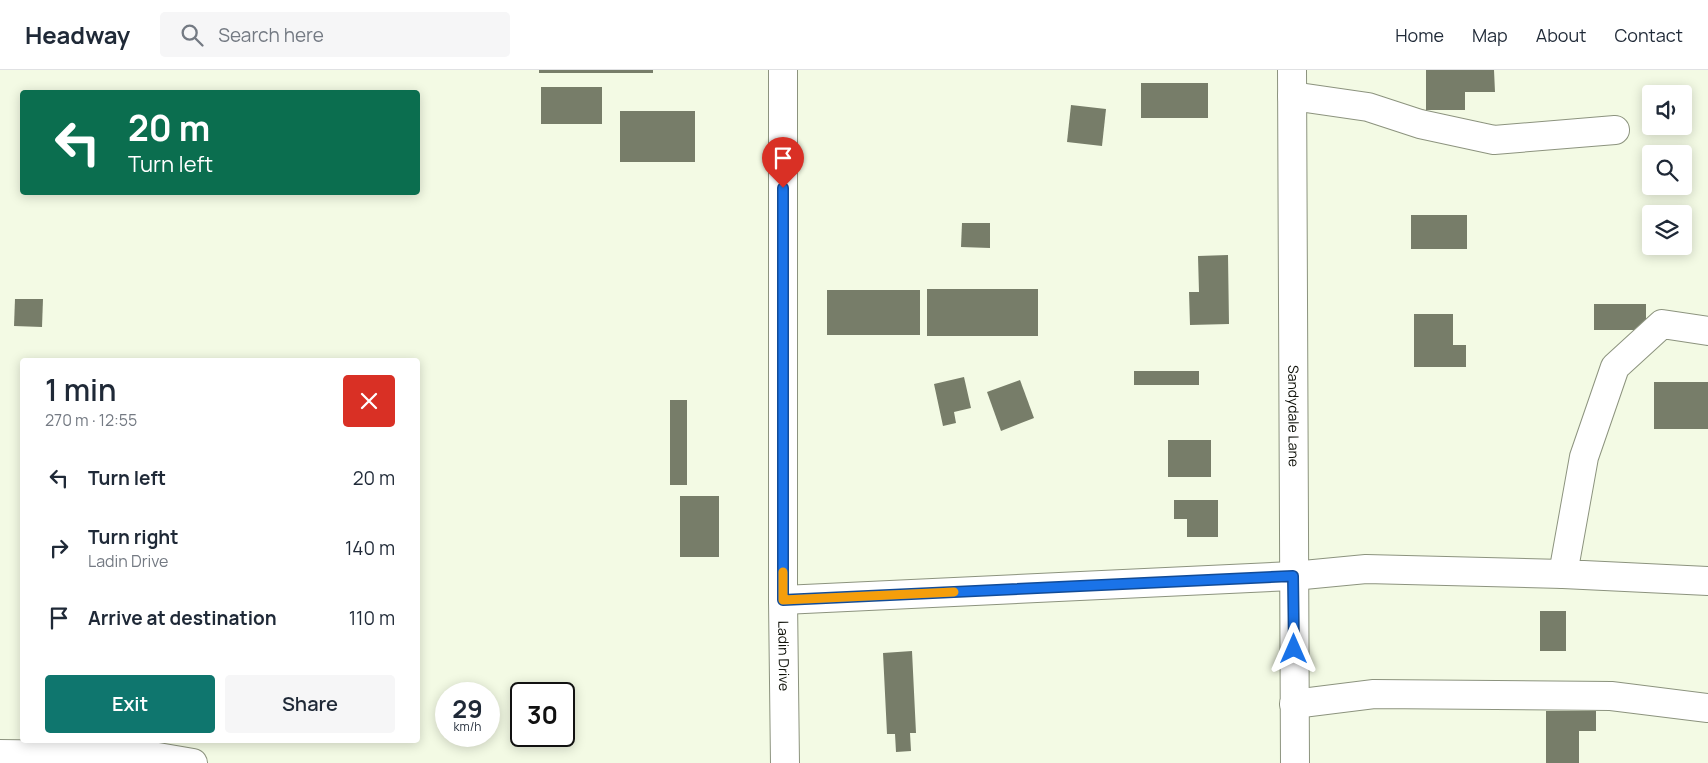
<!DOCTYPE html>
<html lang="en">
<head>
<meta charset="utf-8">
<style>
  :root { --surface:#fff; --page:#f6f6f7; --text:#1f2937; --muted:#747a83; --line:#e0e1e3; --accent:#0f766e }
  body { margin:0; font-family:Manrope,sans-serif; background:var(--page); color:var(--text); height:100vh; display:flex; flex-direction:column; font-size:19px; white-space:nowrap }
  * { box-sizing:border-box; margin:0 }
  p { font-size:16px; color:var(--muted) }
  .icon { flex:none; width:28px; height:28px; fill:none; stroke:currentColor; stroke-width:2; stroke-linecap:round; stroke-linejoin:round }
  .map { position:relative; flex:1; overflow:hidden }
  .drawer { position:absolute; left:20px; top:288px; width:400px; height:385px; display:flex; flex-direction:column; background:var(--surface); border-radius:5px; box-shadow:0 2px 12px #0003 }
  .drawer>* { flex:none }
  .guide { position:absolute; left:20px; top:20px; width:400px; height:105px; border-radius:5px; box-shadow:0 2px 12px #0003; background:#0b6e4f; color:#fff; overflow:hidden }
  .fabs { position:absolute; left:1642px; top:15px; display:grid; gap:10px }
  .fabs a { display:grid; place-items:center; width:50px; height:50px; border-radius:5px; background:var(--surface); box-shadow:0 2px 12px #0003; font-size:25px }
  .speed { position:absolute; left:435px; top:612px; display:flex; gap:10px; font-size:25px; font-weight:700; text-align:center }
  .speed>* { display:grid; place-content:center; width:65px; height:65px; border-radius:50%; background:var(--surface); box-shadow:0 2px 12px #0003; line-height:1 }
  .speed small { font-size:12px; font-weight:400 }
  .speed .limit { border:2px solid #111; border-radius:8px; background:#fff; color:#111 }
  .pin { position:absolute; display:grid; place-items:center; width:42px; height:42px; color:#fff; margin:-51px -21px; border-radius:50% 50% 50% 0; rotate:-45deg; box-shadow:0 0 5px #0007 }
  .pin .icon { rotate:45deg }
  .me { position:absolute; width:55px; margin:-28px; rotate:0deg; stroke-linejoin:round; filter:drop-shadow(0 0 4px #0008) }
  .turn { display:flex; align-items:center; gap:18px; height:105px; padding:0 25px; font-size:22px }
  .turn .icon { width:65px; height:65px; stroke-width:2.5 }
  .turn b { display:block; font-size:35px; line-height:42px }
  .round { display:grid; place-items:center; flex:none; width:52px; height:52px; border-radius:5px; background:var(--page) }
  .headline { display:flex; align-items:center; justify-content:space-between; height:85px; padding:0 25px }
  h1 { font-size:30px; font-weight:600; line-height:38px }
  .primary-button { display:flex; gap:10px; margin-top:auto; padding:10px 25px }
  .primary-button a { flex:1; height:58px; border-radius:5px; background:var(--accent); color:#fff; font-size:20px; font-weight:600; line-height:58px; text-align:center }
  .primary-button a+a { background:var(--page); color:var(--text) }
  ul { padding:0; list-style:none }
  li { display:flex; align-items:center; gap:15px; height:70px; padding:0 25px }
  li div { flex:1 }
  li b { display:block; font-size:19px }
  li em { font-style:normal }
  header { display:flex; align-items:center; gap:30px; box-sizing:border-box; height:70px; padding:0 25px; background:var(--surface); border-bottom:1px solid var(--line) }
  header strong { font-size:24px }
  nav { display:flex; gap:28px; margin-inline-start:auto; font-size:18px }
  .search { width:350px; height:45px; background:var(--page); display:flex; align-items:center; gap:12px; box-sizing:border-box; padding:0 18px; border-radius:5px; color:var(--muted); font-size:19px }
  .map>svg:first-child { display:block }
  .building { fill:#777d69 }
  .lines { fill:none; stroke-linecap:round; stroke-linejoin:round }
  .minor-casing { stroke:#8c937e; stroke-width:30 }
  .minor { stroke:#fff; stroke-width:28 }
  .route-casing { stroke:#114b97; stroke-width:12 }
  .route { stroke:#1a73e8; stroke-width:9 }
  .slow { stroke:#f59e0b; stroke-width:9 }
  .labels { text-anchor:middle; stroke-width:5; stroke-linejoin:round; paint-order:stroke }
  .street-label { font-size:14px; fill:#0f1109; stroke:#fff }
</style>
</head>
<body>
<header>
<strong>Headway</strong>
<div class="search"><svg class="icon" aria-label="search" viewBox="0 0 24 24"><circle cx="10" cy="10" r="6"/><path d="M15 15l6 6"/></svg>Search here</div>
<nav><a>Home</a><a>Map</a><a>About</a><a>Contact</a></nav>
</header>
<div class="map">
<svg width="1708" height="693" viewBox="0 0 1708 693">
  <rect width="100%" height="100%" fill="#f3fae4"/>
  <!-- building -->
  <g class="building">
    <rect x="539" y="0" width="114" height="3"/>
    <polygon points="1426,0 1494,0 1495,22 1465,22 1465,40 1426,40"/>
    <rect x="1141" y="13" width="67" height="35"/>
    <rect x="541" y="17" width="61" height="37"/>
    <polygon points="1071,35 1106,39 1102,76 1067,72"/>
    <rect x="620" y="41" width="75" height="51"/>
    <rect x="1411" y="145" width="56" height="34"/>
    <polygon points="962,153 990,153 990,178 961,177"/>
    <polygon points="1228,185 1229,254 1190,255 1189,222 1199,222 1198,186"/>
    <rect x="927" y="219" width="111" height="47"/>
    <rect x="827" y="220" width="93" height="45"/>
    <polygon points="15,229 43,229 42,257 14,256"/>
    <rect x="1594" y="234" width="52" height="26"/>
    <polygon points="1414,244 1453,244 1453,275 1466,275 1466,297 1414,297"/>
    <rect x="1134" y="301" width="65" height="14"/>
    <polygon points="964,307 971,338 954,342 956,353 943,356 934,314"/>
    <polygon points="1020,310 1034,348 1001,361 987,322"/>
    <rect x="1654" y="312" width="54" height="47"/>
    <rect x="670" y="330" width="17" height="85"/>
    <rect x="1168" y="370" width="43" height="37"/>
    <rect x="680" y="426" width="39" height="61"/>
    <polygon points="1174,430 1218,430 1218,467 1187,467 1187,449 1174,449"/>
    <rect x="1540" y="541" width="26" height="40"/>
    <polygon points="912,581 916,663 910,663 911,681 896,682 895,664 887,664 883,583"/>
    <polygon points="1546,641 1596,641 1596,661 1579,661 1579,693 1546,693"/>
  </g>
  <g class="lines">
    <!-- minor casing -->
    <g class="minor-casing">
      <g id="minor">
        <path id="s1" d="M783 0V530L785 693"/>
        <path id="s2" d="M1292 0 1295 693"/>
        <polyline points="1292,26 1368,37 1420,54 1494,70 1615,60"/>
        <polyline points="1708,261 1662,254 1615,297 1584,387 1563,504 1708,511"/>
        <polyline points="783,530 1293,506 1366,499 1563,504"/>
        <polyline points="1294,634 1374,624 1611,626 1708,638"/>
        <polyline points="0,684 152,686 193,693"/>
      </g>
    </g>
    <!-- minor -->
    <use href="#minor" class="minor"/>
  </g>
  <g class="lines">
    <!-- route casing -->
    <g class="route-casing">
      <polyline id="route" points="783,118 783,530 1293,506 1294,579"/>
    </g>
    <!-- route -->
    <use href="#route" class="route"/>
    <!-- slow -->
    <polyline class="slow" points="783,502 783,530 954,522"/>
  </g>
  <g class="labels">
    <!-- street labels -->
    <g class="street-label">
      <text dy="5" stroke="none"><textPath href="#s2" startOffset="346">Sandydale Lane</textPath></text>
      <text dy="5" stroke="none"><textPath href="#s1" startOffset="586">Ladin Drive</textPath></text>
    </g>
  </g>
</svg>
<div class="fabs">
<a><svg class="icon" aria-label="sound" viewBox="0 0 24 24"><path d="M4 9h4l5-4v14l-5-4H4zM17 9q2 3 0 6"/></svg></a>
<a><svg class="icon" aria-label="search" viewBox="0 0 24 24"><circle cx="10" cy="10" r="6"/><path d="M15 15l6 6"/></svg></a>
<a><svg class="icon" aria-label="layers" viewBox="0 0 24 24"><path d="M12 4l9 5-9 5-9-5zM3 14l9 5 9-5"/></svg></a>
</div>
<div class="speed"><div>29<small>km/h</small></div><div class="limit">30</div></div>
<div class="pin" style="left:783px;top:118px;background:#d93025"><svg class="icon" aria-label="arrive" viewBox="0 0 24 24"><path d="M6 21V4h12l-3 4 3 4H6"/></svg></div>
<svg class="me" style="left:1294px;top:579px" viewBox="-20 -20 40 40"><path d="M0-17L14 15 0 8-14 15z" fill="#1a73e8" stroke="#fff" stroke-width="4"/></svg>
<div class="guide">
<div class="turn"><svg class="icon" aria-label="left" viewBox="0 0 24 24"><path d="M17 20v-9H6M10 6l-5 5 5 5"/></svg><div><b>20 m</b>Turn left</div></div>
</div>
<section class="drawer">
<div class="headline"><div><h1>1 min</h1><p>270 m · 12:55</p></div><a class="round" style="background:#d93025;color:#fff"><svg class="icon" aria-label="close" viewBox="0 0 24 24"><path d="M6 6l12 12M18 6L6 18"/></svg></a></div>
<ul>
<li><svg class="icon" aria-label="left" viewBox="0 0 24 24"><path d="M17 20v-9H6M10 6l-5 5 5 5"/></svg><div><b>Turn left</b></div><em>20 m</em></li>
<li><svg class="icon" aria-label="right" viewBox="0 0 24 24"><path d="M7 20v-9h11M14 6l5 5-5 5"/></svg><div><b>Turn right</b><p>Ladin Drive</p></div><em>140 m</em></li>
<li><svg class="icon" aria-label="arrive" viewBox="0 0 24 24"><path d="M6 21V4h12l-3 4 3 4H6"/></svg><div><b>Arrive at destination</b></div><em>110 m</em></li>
</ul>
<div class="primary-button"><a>Exit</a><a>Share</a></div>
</section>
</div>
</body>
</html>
